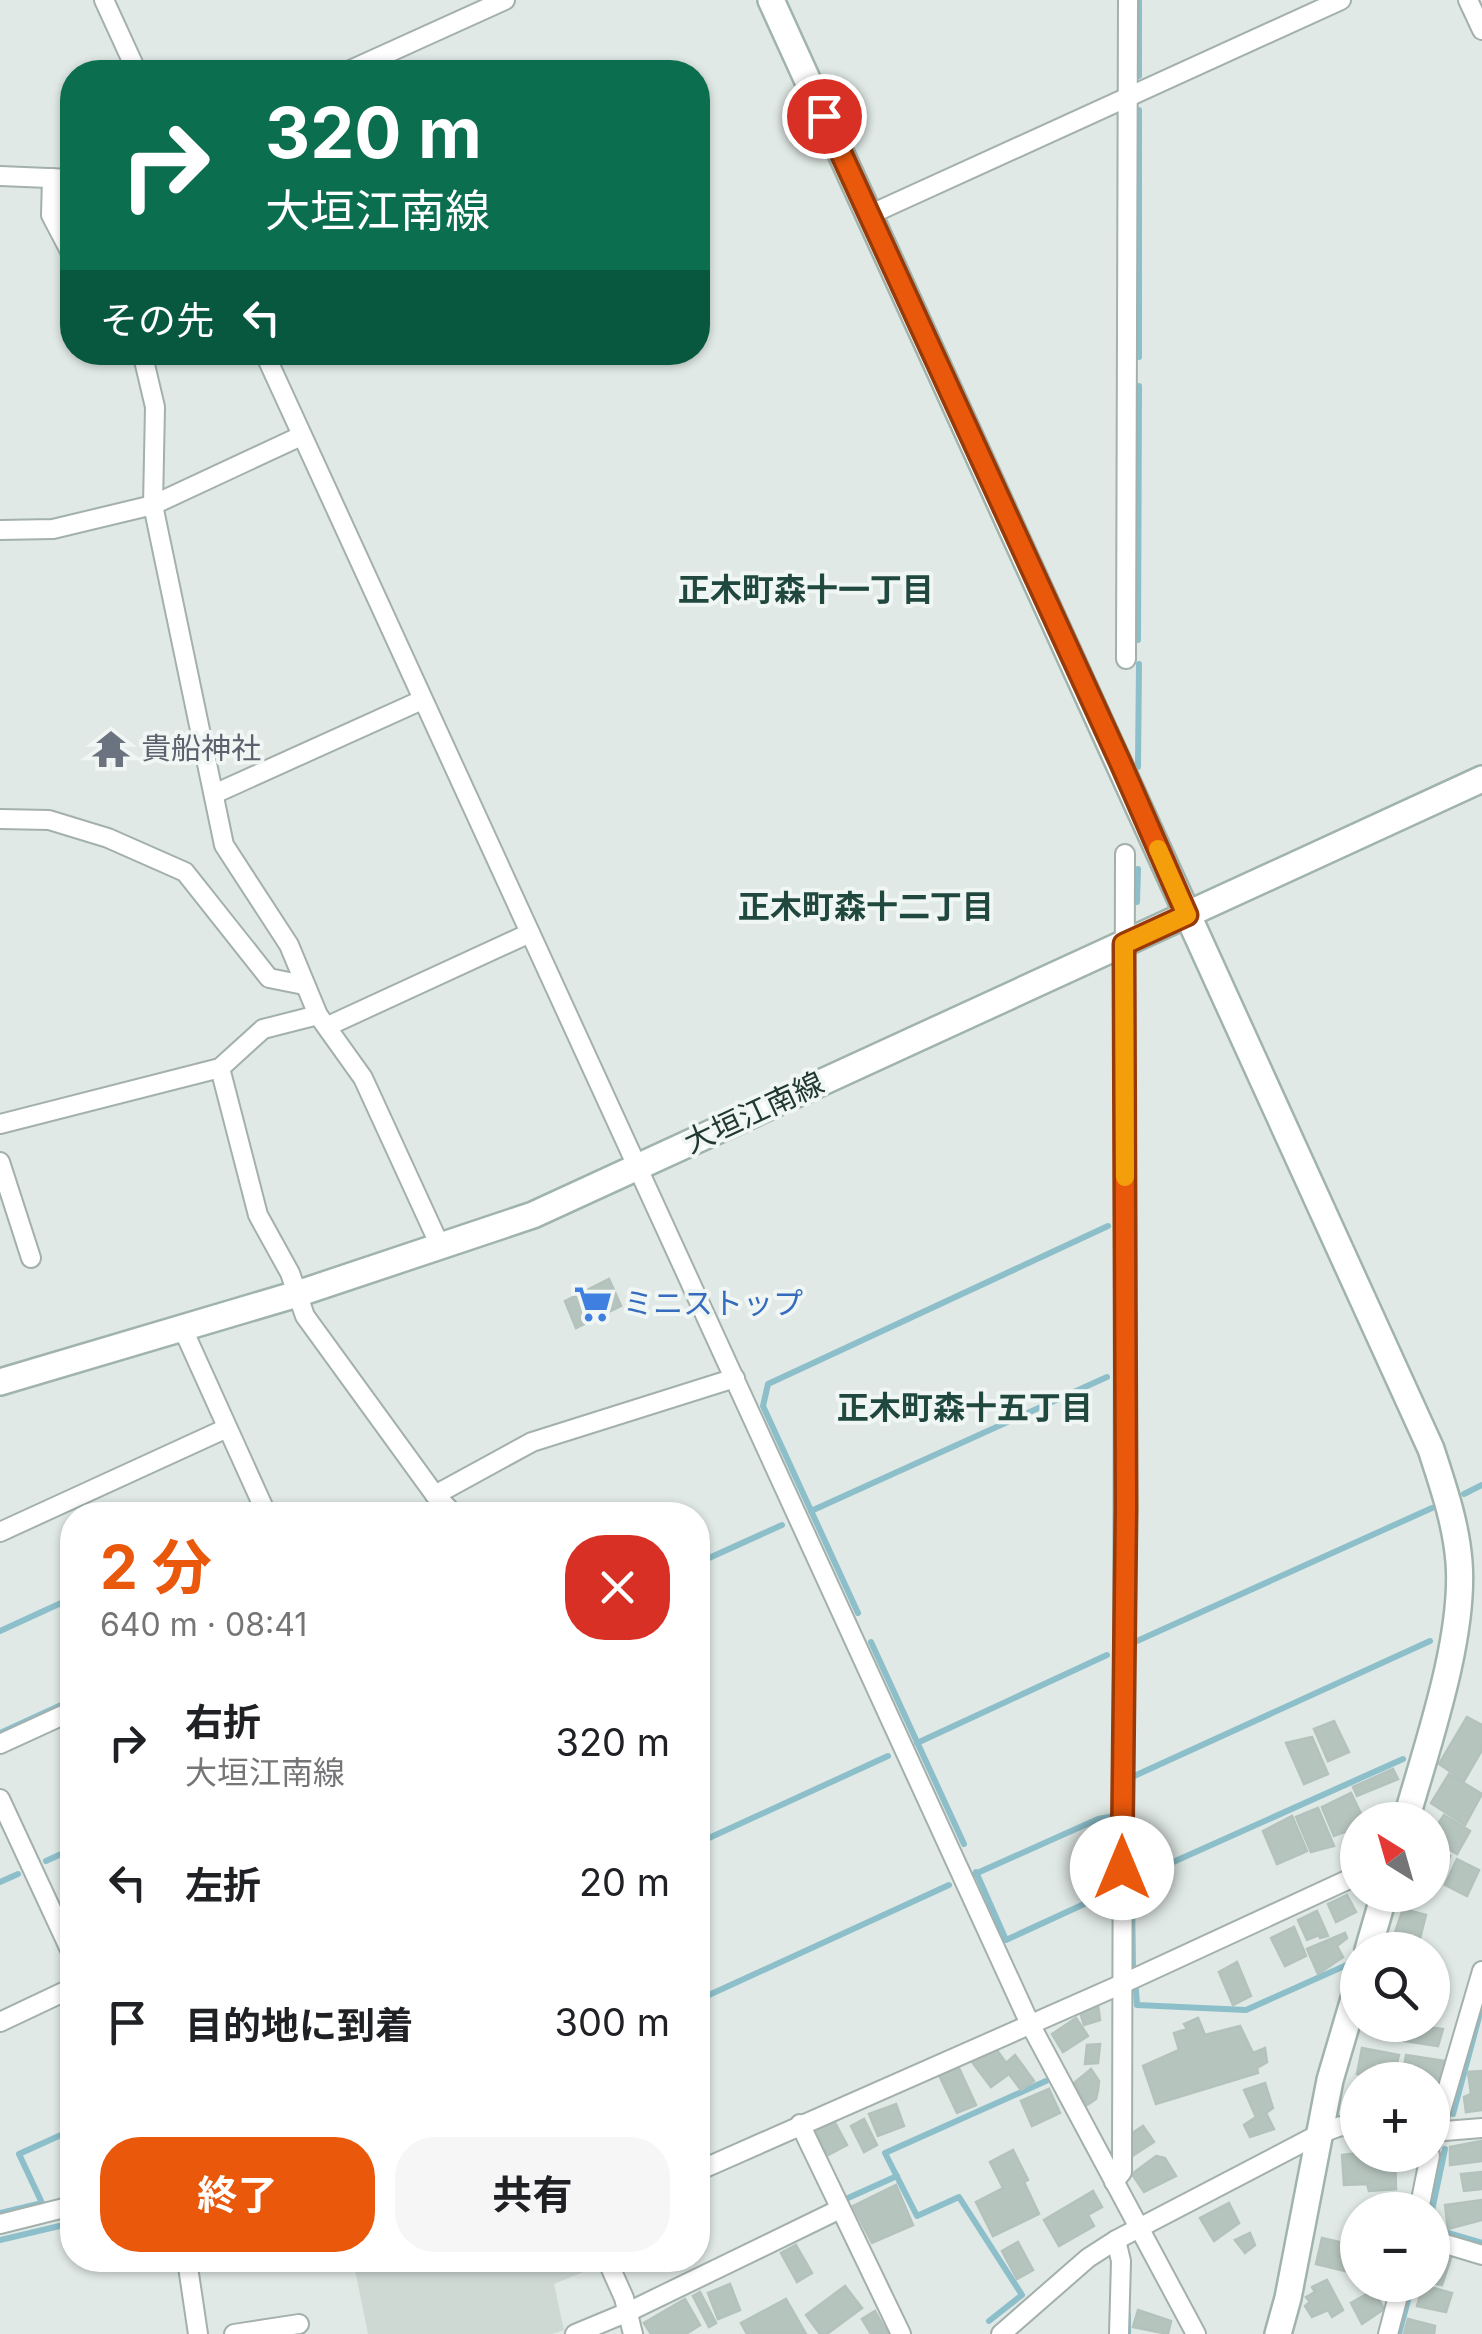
<!DOCTYPE html>
<html lang="ja">
<head>
<meta charset="utf-8">
<style>
  :root { --surface:#fff; --page:#f6f6f6; --text:#202124; --muted:#757577; --accent:#ea580c }
  body { margin:0; font-family:Inter,"Noto Sans JP",sans-serif; background:var(--page); color:var(--text); height:100vh; display:flex; flex-direction:column; font-size:38px; white-space:nowrap }
  * { box-sizing:border-box; margin:0 }
  p { font-size:32px; color:var(--muted) }
  .icon { flex:none; width:55px; height:55px; fill:none; stroke:currentColor; stroke-width:2; stroke-linecap:round; stroke-linejoin:round }
  .map { position:relative; flex:1; overflow:hidden }
  .details { position:absolute; left:60px; top:1502px; width:650px; height:770px; display:flex; flex-direction:column; background:var(--surface); border-radius:40px; box-shadow:0 2px 8px #0004 }
  .details>* { flex:none }
  .top-card { position:absolute; left:60px; top:60px; width:650px; height:305px; border-radius:40px; box-shadow:0 2px 8px #0004; background:#0b6e4f; color:#fff; overflow:hidden }
  .needle { width:65px; rotate:323deg }
  .buttons { position:absolute; left:1340px; top:1802px; display:grid; gap:20px }
  .buttons a { display:grid; place-items:center; width:110px; height:110px; border-radius:50%; background:var(--surface); box-shadow:0 2px 8px #0004; font-size:50px }
  .pin { position:absolute; display:grid; place-items:center; width:85px; height:85px; color:#fff; margin:-42px; border:5px solid #fff; border-radius:50%; box-shadow:0 2px 10px #0007 }
  .me { position:absolute; width:110px; margin:-55px; rotate:0deg; stroke-linejoin:round; filter:drop-shadow(0 0 8px #0008) }
  .turn { display:flex; align-items:center; gap:35px; height:210px; padding:0 40px; font-size:45px }
  .turn .icon { width:130px; height:130px; stroke-width:2.5 }
  .turn b { display:block; font-size:70px; line-height:85px }
  .then { display:flex; align-items:center; height:95px; padding:0 40px; background:#0003; gap:20px; font-size:38px }
  .round { display:grid; place-items:center; flex:none; width:105px; height:105px; border-radius:40px; background:var(--page) }
  .overview { display:flex; align-items:center; justify-content:space-between; height:170px; padding:0 40px }
  h1 { font-size:60px; font-weight:700; line-height:75px; color:var(--accent) }
  .button { display:flex; gap:20px; margin-top:auto; padding:20px 40px }
  .button a { flex:1; height:115px; border-radius:40px; background:var(--accent); color:#fff; font-size:40px; font-weight:700; line-height:115px; text-align:center }
  .button a+a { background:var(--page); color:var(--text) }
  ul { padding:0; list-style:none }
  li { display:flex; align-items:center; gap:30px; height:140px; padding:0 40px }
  li div { flex:1 }
  li b { display:block; font-size:38px }
  li em { font-style:normal }
  .map>svg:first-child { display:block }
  .built { fill:#ced9d4 }
  .lines { fill:none; stroke-linecap:round; stroke-linejoin:round }
  .stream { stroke:#8dbfca; stroke-width:6 }
  .building { fill:#b6c4be; stroke:#b3c2bc; stroke-width:2.5 }
  .street-casing { stroke:#a3b0ac; stroke-width:22 }
  .secondary-casing { stroke:#a0b4ad; stroke-width:30 }
  .street { stroke:#fff; stroke-width:18 }
  .secondary { stroke:#fff; stroke-width:25 }
  .route-casing { stroke:#983908; stroke-width:25 }
  .route { stroke:#ea580c; stroke-width:18 }
  .slow { stroke:#f59e0b; stroke-width:18 }
  .labels { text-anchor:middle; stroke-width:8; stroke-linejoin:round; paint-order:stroke }
  .worship-label { font-size:30px; fill:#5b616d; stroke:#f0f6f3; text-anchor:start }
  .street-label { font-size:30px; fill:#223832; stroke:#f0f6f3 }
  .shop-label { font-size:30px; fill:#366cbe; stroke:#f0f6f3; text-anchor:start }
  .neighbourhood-label { font-size:32px; font-weight:bold; fill:#21483f; stroke:#f0f6f3 }
</style>
</head>
<body>
<div class="map">
<svg width="1482" height="2334" viewBox="0 0 1482 2334">
  <rect width="100%" height="100%" fill="#e0e9e5"/>
  <!-- built -->
  <polygon class="built" points="353,2260 595,2260 598,2266 554,2284 564,2330 552,2334 368,2334"/>
  <g class="lines">
    <!-- stream -->
    <g class="stream">
      <polyline points="1139,0 1139,76"/>
      <polyline points="1139,110 1139,357"/>
      <polyline points="1138,640 1139,386"/>
      <polyline points="1138,767 1139,664"/>
      <polyline points="1137,902 1138,869"/>
      <polyline points="1464,1494 1482,1485"/>
      <polyline points="811,1511 1107,1377"/>
      <polyline points="698,1563 782,1525"/>
      <polyline points="858,1613 763,1406 768,1384 1108,1226"/>
      <polyline points="0,1631 72,1598"/>
      <polyline points="1132,1640 1137,1641 1432,1508"/>
      <polyline points="871,1642 964,1844"/>
      <polyline points="1132,1711 1132,1513"/>
      <polyline points="0,1733 72,1700"/>
      <polyline points="917,1743 1107,1655"/>
      <polyline points="1132,1769 1132,1777 1430,1641"/>
      <polyline points="1131,1819 1133,1968"/>
      <polyline points="698,1843 888,1756"/>
      <polyline points="46,1861 72,1849"/>
      <polyline points="976,1872 1006,1940 1106,1894"/>
      <polyline points="975,1874 1098,1819 1115,1816"/>
      <polyline points="1133,1880 1403,1759"/>
      <polyline points="0,1882 18,1874"/>
      <polyline points="1136,1990 1137,2005 1246,2010 1349,1964"/>
      <polyline points="698,2000 949,1885"/>
      <polyline points="1453,2114 1482,2006"/>
      <polyline points="848,2198 897,2176"/>
      <polyline points="1432,2210 1445,2149"/>
      <polyline points="0,2213 42,2203 19,2154 72,2130"/>
      <polyline points="1432,2228 1482,2243"/>
      <polyline points="0,2240 72,2223"/>
      <polyline points="989,2321 1022,2295 959,2197 917,2216 885,2153 1046,2081"/>
      <polyline points="1128,2334 1128,2315"/>
      <polyline points="1399,2334 1412,2285"/>
    </g>
  </g>
  <!-- building -->
  <g class="building">
    <polygon points="609,1279 621,1306 576,1328 565,1301"/>
    <polygon points="1467,1717 1482,1725 1482,1750 1464,1781 1439,1764"/>
    <polygon points="1334,1721 1349,1752 1328,1761 1314,1729"/>
    <polygon points="1312,1737 1328,1774 1304,1784 1286,1743"/>
    <polygon points="1393,1769 1398,1779 1357,1796 1353,1787"/>
    <polygon points="1449,1774 1482,1794 1465,1825 1431,1803"/>
    <polygon points="1351,1793 1364,1820 1358,1820 1358,1827 1334,1836 1322,1807"/>
    <polygon points="1318,1808 1334,1846 1311,1852 1296,1817"/>
    <polygon points="1444,1815 1470,1831 1457,1854 1432,1839 1432,1833"/>
    <polygon points="1292,1816 1307,1851 1277,1864 1263,1831"/>
    <polygon points="1432,1848 1450,1856 1446,1867 1436,1863 1432,1869"/>
    <polygon points="1457,1859 1479,1870 1467,1896 1445,1885"/>
    <polygon points="1347,1895 1356,1912 1336,1922 1328,1904"/>
    <polygon points="1403,1909 1426,1915 1417,1950 1389,1950"/>
    <polygon points="1317,1911 1328,1936 1320,1938 1319,1935 1307,1940 1298,1920"/>
    <polygon points="1294,1927 1306,1956 1285,1966 1271,1938"/>
    <polygon points="1345,1933 1347,1938 1337,1946 1343,1957 1318,1974 1307,1949"/>
    <polygon points="1237,1962 1251,1996 1233,2005 1219,1972"/>
    <polygon points="1098,2005 1100,2020 1084,2025 1080,2012"/>
    <polygon points="1076,2018 1088,2036 1063,2052 1052,2034"/>
    <polygon points="1198,2018 1205,2035 1240,2026 1253,2053 1265,2048 1267,2062 1257,2068 1258,2073 1156,2104 1143,2066 1179,2050 1174,2033 1187,2029 1184,2024"/>
    <polygon points="1408,2025 1443,2029 1438,2046 1404,2041"/>
    <polygon points="1100,2044 1098,2063 1085,2064 1087,2045"/>
    <polygon points="994,2046 1006,2063 1015,2055 1034,2081 1021,2090 1009,2074 991,2087 972,2062"/>
    <polygon points="1362,2048 1399,2055 1392,2080 1357,2074"/>
    <polygon points="1406,2055 1445,2061 1440,2089 1432,2088 1432,2080 1402,2080"/>
    <polygon points="958,2066 976,2105 957,2113 939,2075"/>
    <polygon points="1091,2069 1099,2081 1098,2090 1096,2099 1087,2105 1074,2083"/>
    <polygon points="1482,2071 1482,2110 1466,2112 1464,2097 1471,2094 1468,2072"/>
    <polygon points="1265,2083 1273,2108 1266,2113 1274,2129 1250,2137 1244,2125 1256,2117 1244,2090"/>
    <polygon points="1049,2089 1060,2113 1032,2126 1021,2101"/>
    <polygon points="896,2104 904,2126 878,2136 869,2114"/>
    <polygon points="833,2119 847,2145 828,2155 814,2129"/>
    <polygon points="864,2119 877,2145 864,2152 851,2126"/>
    <polygon points="1143,2126 1154,2142 1129,2158 1128,2136"/>
    <polygon points="1481,2141 1481,2161 1450,2165 1450,2147"/>
    <polygon points="1013,2150 1028,2180 1024,2182 1039,2214 993,2236 976,2202 1003,2188 990,2162"/>
    <polygon points="1358,2153 1395,2155 1396,2189 1369,2191 1367,2184 1344,2185 1342,2155"/>
    <polygon points="1156,2156 1165,2158 1176,2176 1144,2192 1132,2174"/>
    <polygon points="1482,2172 1482,2189 1464,2191 1461,2174"/>
    <polygon points="896,2185 913,2225 872,2243 853,2206"/>
    <polygon points="1093,2191 1102,2207 1088,2215 1094,2226 1059,2246 1044,2220"/>
    <polygon points="1482,2200 1482,2220 1448,2229 1445,2205"/>
    <polygon points="1229,2203 1239,2223 1214,2241 1200,2218"/>
    <polygon points="1250,2233 1255,2245 1245,2253 1235,2240"/>
    <polygon points="1322,2238 1356,2246 1349,2272 1316,2264"/>
    <polygon points="1018,2242 1033,2270 1017,2279 1002,2251"/>
    <polygon points="796,2245 812,2273 797,2282 781,2253"/>
    <polygon points="1432,2249 1452,2255 1442,2285 1432,2283"/>
    <polygon points="1327,2280 1343,2310 1332,2317 1328,2310 1312,2317 1305,2306 1310,2302 1306,2297 1315,2292 1312,2287"/>
    <polygon points="730,2284 740,2310 718,2319 708,2293"/>
    <polygon points="1423,2285 1452,2293 1446,2312 1417,2306"/>
    <polygon points="845,2286 862,2308 827,2334 820,2334 806,2315"/>
    <polygon points="1374,2290 1384,2309 1362,2324 1351,2303"/>
    <polygon points="700,2292 716,2323 709,2327 693,2296"/>
    <polygon points="685,2299 700,2325 686,2334 651,2334 644,2323"/>
    <polygon points="786,2299 806,2334 747,2334 741,2323"/>
    <polygon points="1138,2310 1171,2321 1168,2334 1133,2327"/>
    <polygon points="875,2311 888,2334 871,2334 862,2319"/>
    <polygon points="1408,2319 1435,2326 1434,2334 1404,2334"/>
  </g>
  <g class="lines">
    <!-- street casing -->
    <g class="street-casing">
      <g id="street">
        <polyline points="104,0 137,72"/>
        <polyline points="1468,0 1482,30"/>
        <polyline points="346,72 505,0"/>
        <polyline points="0,176 72,179"/>
        <polyline points="52,178 51,215 72,255"/>
        <polyline points="869,215 1341,0"/>
        <polyline points="142,352 155,407 153,505 224,845 289,945 318,1015 363,1078 441,1248"/>
        <polyline points="264,352 1030,2024 1196,2334"/>
        <polyline points="0,530 53,529 153,505 301,436"/>
        <polyline points="1126,659 1128,0"/>
        <polyline points="214,794 422,700"/>
        <polyline points="0,819 49,820 108,838 185,872 269,978 304,985"/>
        <polyline points="328,1026 530,933"/>
        <polyline points="220,1068 258,1215 290,1273 305,1316 435,1495 455,1515"/>
        <polyline points="0,1124 220,1068 263,1029 318,1015"/>
        <polyline points="0,1162 31,1258"/>
        <polyline points="182,1327 267,1515"/>
        <polyline points="435,1495 532,1442 735,1378"/>
        <polyline points="0,1532 227,1428"/>
        <polyline points="0,1744 72,1711"/>
        <polyline points="0,1799 72,1954"/>
        <polyline points="0,2022 72,1988"/>
        <polyline points="800,2124 901,2334"/>
        <polyline points="1432,2132 1482,2128"/>
        <polyline points="1432,2142 1482,1971"/>
        <polyline points="698,2171 1122,1984 1358,1875"/>
        <polyline points="1114,2182 1122,2172 1125,854"/>
        <polyline points="1419,2210 1430,2155"/>
        <polyline points="0,2224 72,2206"/>
        <polyline points="1116,2240 1121,2261 1119,2334"/>
        <polyline points="1432,2240 1482,2255"/>
        <polyline points="187,2260 198,2334"/>
        <polyline points="607,2260 624,2298 633,2334"/>
        <polyline points="234,2334 299,2324"/>
        <polyline points="575,2334 628,2312 840,2209"/>
        <polyline points="1001,2334 1088,2258 1116,2240 1319,2134 1341,2126 1358,2127"/>
        <polyline points="1388,2334 1401,2285"/>
      </g>
    </g>
    <!-- secondary casing -->
    <g class="secondary-casing">
      <g id="secondary">
        <path d="M771 0 1431 1449C1443 1486 1456 1523 1459 1562 1465 1638 1427 1746 1406 1820"/>
        <polyline points="0,1382 297,1294 533,1215 1482,779"/>
        <polyline points="1368,1950 1384,1895"/>
        <polyline points="1278,2334 1288,2298 1330,2080 1358,1985"/>
      </g>
    </g>
    <!-- street -->
    <use href="#street" class="street"/>
    <!-- secondary -->
    <use href="#secondary" class="secondary"/>
  </g>
  <g class="lines">
    <!-- route casing -->
    <g class="route-casing">
      <polyline id="route" points="824,116 1121,764 1187,915 1124,944 1126,1508 1122,1868"/>
    </g>
    <!-- route -->
    <use href="#route" class="route"/>
    <!-- slow -->
    <polyline class="slow" points="1125,1177 1124,944 1187,915 1158,849"/>
  </g>
  <!-- icons -->
  <defs>
    <g id="temple-bare" transform="scale(3)"><path d="M0-6L5-2H3V0L6.5 2.5H4V6H1.5V3h-3V6H-4V2.5H-6.5L-3 0V-2H-5Z" fill="#6b7280" stroke="#f0f6f3" stroke-width="2.5" paint-order="stroke"/></g>
    <g id="supermarket-bare" transform="scale(3)"><path d="M-6-5.5h2.5l.6 2H6L4.5 2H-2.5L-4.4-4H-6ZM-1.5 3.2a1.3 1.3 0 1 0 .1 0ZM3 3.2a1.3 1.3 0 1 0 .1 0Z" fill="#3f7fe0" stroke="#f0f6f3" stroke-width="2.5" paint-order="stroke"/></g>
  </defs>
  <g fill-rule="evenodd">
    <use href="#temple-bare" x="111" y="749"/>
    <use href="#supermarket-bare" x="593" y="1304"/>
  </g>
  <g class="labels">
    <!-- worship labels -->
    <g class="worship-label">
      <text x="141" y="759">貴船神社</text>
    </g>
    <!-- street labels -->
    <g class="street-label">
      <text transform="translate(754 1113) rotate(-25)" y="10">大垣江南線</text>
    </g>
    <!-- shop labels -->
    <g class="shop-label">
      <text x="623" y="1314">ミニストップ</text>
    </g>
    <!-- neighbourhood labels -->
    <g class="neighbourhood-label">
      <text x="806" y="601">正木町森十一丁目</text>
      <text x="866" y="918">正木町森十二丁目</text>
      <text x="965" y="1419">正木町森十五丁目</text>
    </g>
  </g>
</svg>
<div class="buttons">
<a><svg class="needle" viewBox="-14 -14 28 28"><path d="M0-13l5 13h-10z" fill="#e53935"/><path d="M0 13l5-13h-10z" fill="#757577"/></svg></a>
<a><svg class="icon" aria-label="search" viewBox="0 0 24 24"><circle cx="10" cy="10" r="6"/><path d="M15 15l6 6"/></svg></a>
<a>+</a>
<a>−</a>
</div>
<div class="pin" style="left:824px;top:116px;background:#d93025"><svg class="icon" aria-label="arrive" viewBox="0 0 24 24"><path d="M6 21V4h12l-3 4 3 4H6"/></svg></div>
<svg class="me" style="left:1122px;top:1868px" viewBox="-20 -20 40 40"><circle r="19" fill="#fff"/><path d="M0-13L10 11 0 6-10 11z" fill="#ea580c"/></svg>
<div class="top-card">
<div class="turn"><svg class="icon" aria-label="right" viewBox="0 0 24 24"><path d="M7 20v-9h11M14 6l5 5-5 5"/></svg><div><b>320 m</b>大垣江南線</div></div>
<div class="then">その先<svg class="icon" aria-label="left" viewBox="0 0 24 24"><path d="M17 20v-9H6M10 6l-5 5 5 5"/></svg></div>
</div>
<section class="details">
<div class="overview"><div><h1>2 分</h1><p>640 m · 08:41</p></div><a class="round" style="background:#d93025;color:#fff"><svg class="icon" aria-label="close" viewBox="0 0 24 24"><path d="M6 6l12 12M18 6L6 18"/></svg></a></div>
<ul>
<li><svg class="icon" aria-label="right" viewBox="0 0 24 24"><path d="M7 20v-9h11M14 6l5 5-5 5"/></svg><div><b>右折</b><p>大垣江南線</p></div><em>320 m</em></li>
<li><svg class="icon" aria-label="left" viewBox="0 0 24 24"><path d="M17 20v-9H6M10 6l-5 5 5 5"/></svg><div><b>左折</b></div><em>20 m</em></li>
<li><svg class="icon" aria-label="arrive" viewBox="0 0 24 24"><path d="M6 21V4h12l-3 4 3 4H6"/></svg><div><b>目的地に到着</b></div><em>300 m</em></li>
</ul>
<div class="button"><a>終了</a><a>共有</a></div>
</section>
</div>
</body>
</html>
